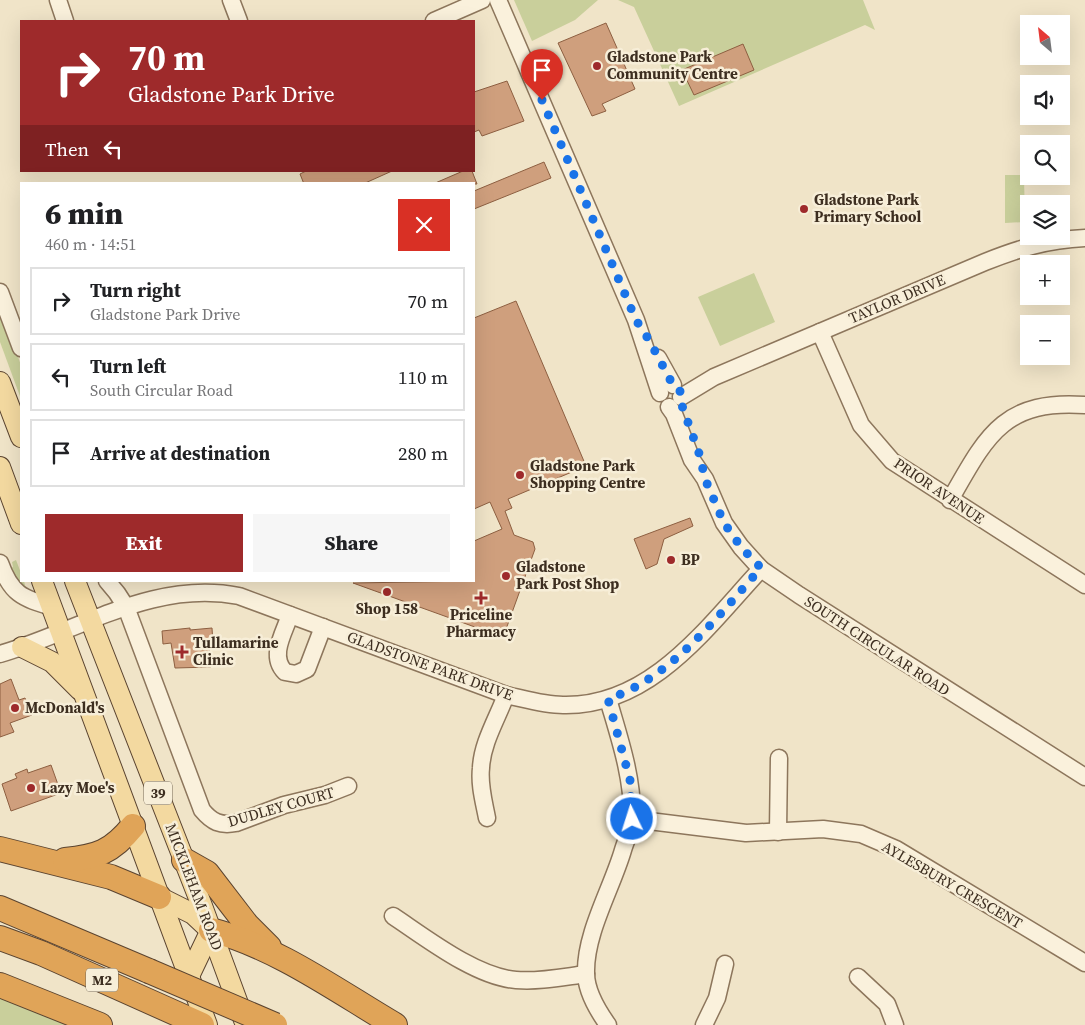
<!DOCTYPE html>
<html lang="en">
<head>
<meta charset="utf-8">
<style>
  :root { --surface:#fff; --page:#f6f6f6; --text:#202124; --muted:#757577; --line:#e0e0e0; --accent:#9e2a2b }
  body { margin:0; font-family:"Source Serif 4",serif; background:var(--page); color:var(--text); height:100vh; display:flex; flex-direction:column; font-size:19px; white-space:nowrap }
  * { box-sizing:border-box; margin:0 }
  p { font-size:16px; color:var(--muted) }
  .icon { flex:none; width:28px; height:28px; fill:none; stroke:currentColor; stroke-width:2; stroke-linecap:round; stroke-linejoin:round }
  .map { position:relative; flex:1; overflow:hidden }
  .details { position:absolute; left:20px; top:182px; width:455px; height:400px; display:flex; flex-direction:column; background:var(--surface); border-radius:0px; box-shadow:0 5px 20px #0002 }
  .details>* { flex:none }
  .banner { position:absolute; left:20px; top:20px; width:455px; height:152px; border-radius:0px; box-shadow:0 5px 20px #0002; background:#9e2a2b; color:#fff; overflow:hidden }
  .needle { width:32px; rotate:332deg }
  .fabs { position:absolute; left:1020px; top:15px; display:grid; gap:10px }
  .fabs a { display:grid; place-items:center; width:50px; height:50px; border-radius:0px; background:var(--surface); box-shadow:0 5px 20px #0002; font-size:25px }
  .pin { position:absolute; display:grid; place-items:center; width:42px; height:42px; color:#fff; margin:-51px -21px; border-radius:50% 50% 50% 0; rotate:-45deg; box-shadow:0 0 5px #0007 }
  .pin .icon { rotate:45deg }
  .me { position:absolute; width:55px; margin:-28px; rotate:356deg; stroke-linejoin:round; filter:drop-shadow(0 0 4px #0008) }
  .turn { display:flex; align-items:center; gap:18px; height:105px; padding:0 25px; font-size:22px }
  .turn .icon { width:65px; height:65px; stroke-width:2.5 }
  .turn b { display:block; font-size:35px; line-height:42px }
  .then { display:flex; align-items:center; height:48px; padding:0 25px; background:#0003; gap:10px; font-size:19px }
  .round { display:grid; place-items:center; flex:none; width:52px; height:52px; border-radius:0px; background:var(--page) }
  .headline { display:flex; align-items:center; justify-content:space-between; height:85px; padding:0 25px }
  h1 { font-size:30px; font-weight:800; line-height:38px }
  .action { display:flex; gap:10px; margin-top:auto; padding:10px 25px }
  .action a { flex:1; height:58px; border-radius:0px; background:var(--accent); color:#fff; font-size:20px; font-weight:800; line-height:58px; text-align:center }
  .action a+a { background:var(--page); color:var(--text) }
  ul { padding:0; list-style:none }
  li { display:flex; align-items:center; gap:15px; height:68px; margin:0 10px 8px; padding:0 15px; border:2px solid var(--line); border-radius:0px }
  li div { flex:1 }
  li b { display:block; font-size:19px }
  li em { font-style:normal }
  .map>svg:first-child { display:block }
  .green { fill:#c9cf9b }
  .building { fill:#cf9f7d; stroke:#8d5f41 }
  .lines { fill:none; stroke-linecap:round; stroke-linejoin:round }
  .minor-casing { stroke:#8d765c; stroke-width:19 }
  .major-casing { stroke:#5b4430; stroke-width:22 }
  .highway-casing { stroke:#5b4430; stroke-width:26 }
  .minor { stroke:#faf1dc; stroke-width:16 }
  .major { stroke:#f3d9a0; stroke-width:20 }
  .highway { stroke:#e0a458; stroke-width:24 }
  .highway-bridge-casing { stroke:#5b4430; stroke-width:26; stroke-linecap:butt }
  .highway-bridge { stroke:#e0a458; stroke-width:24 }
  .route { stroke:#1a73e8; stroke-width:9; stroke-dasharray:0 16.2 }
  .poi-dot { fill:#9e2a2b; stroke:#f7eed8; stroke-width:2 }
  .labels { text-anchor:middle; stroke-width:5; stroke-linejoin:round; paint-order:stroke }
  .shield { fill:#f7eed8; stroke:#756857; stroke-width:1 }
  .shield-label { font-size:14px; font-weight:bold; fill:#3d2e20 }
  .poi-label { font-size:15px; font-weight:bold; fill:#3d2e20; stroke:#f7eed8; text-anchor:start }
  .street-label { font-size:15px; fill:#3d2e20; stroke:#f7eed8 }
</style>
</head>
<body>
<div class="map">
<svg width="1085" height="1025" viewBox="0 0 1085 1025">
  <rect width="100%" height="100%" fill="#f0e4c8"/>
  <!-- green -->
  <g class="green">
    <polygon points="514,0 598,0 575,20 532,41"/>
    <polygon points="618,0 863,0 875,30 865,25 679,106 634,7"/>
    <polygon points="1005,175 1024,175 1025,222 1005,223"/>
    <polygon points="754,273 775,322 720,346 698,297"/>
    <polygon points="0,308 21,365 21,399 0,342"/>
    <polygon points="16,560 21,573 21,581 24,581 26,589 17,584 10,568 13,567 12,562"/>
    <polygon points="0,998 70,1025 0,1025"/>
  </g>
  <!-- building -->
  <g class="building">
    <polygon points="606,23 635,89 602,104 606,111 592,116 558,43"/>
    <polygon points="743,44 754,70 694,95 682,70"/>
    <polygon points="507,81 524,121 482,136 479,130 474,132 474,92"/>
    <polygon points="544,162 551,178 474,209 474,191"/>
    <polygon points="306,171 392,171 363,184 304,184 300,174"/>
    <polygon points="463,171 472,171 477,184 433,184"/>
    <polygon points="516,301 586,466 508,499 512,508 505,511 514,535 533,542 535,549 505,632 497,635 353,583 474,581 474,541 502,529 490,502 474,509 474,318"/>
    <polygon points="690,518 693,526 664,539 657,564 646,569 634,539"/>
    <polygon points="190,628 190,630 212,628 213,644 209,644 211,667 175,668 171,643 163,644 162,631"/>
    <polygon points="11,679 19,700 25,698 32,715 10,723 14,732 0,737 0,684"/>
    <polygon points="51,765 61,793 11,811 2,784 17,778 15,774 27,769 28,773"/>
  </g>
  <g class="lines">
    <!-- minor casing -->
    <g class="minor-casing">
      <g id="minor">
        <polyline points="58,0 65,21"/>
        <polyline points="231,0 239,21"/>
        <polyline points="498,0 636,320 660,393"/>
        <polyline points="434,21 482,0"/>
        <polyline points="0,292 21,348"/>
        <polyline points="820,332 861,425 892,461 1085,585"/>
        <polyline points="658,358 673,385"/>
        <path d="M681 397 714 377 985 262C1020 248 1047 240 1085 238"/>
        <polyline points="669,407 674,414 692,460 705,479 724,523 741,547 761,569 799,595 1085,777"/>
        <path d="M950 500C986 437 1003 399 1085 405"/>
        <path d="M0 563C11 594 22 598 52 607"/>
        <path d="M107 581 117 593 126 607 202 810C212 822 220 826 236 823L284 805 325 795 348 786"/>
        <path d="M290 615C284 633 269 656 285 672L296 674 307 669 323 627"/>
        <path d="M0 654C79 631 154 579 239 596L506 695C525 699 543 705 563 705 651 707 707 627 761 569"/>
        <path d="M608 699C619 737 633 777 632 818 632 828 626 840 623 850 612 888 585 933 586 973 586 991 598 1011 608 1025"/>
        <path d="M487 818C484 802 479 785 481 768 482 743 497 719 506 695"/>
        <polyline points="633,819 746,833 823,829 861,834 896,849 1085,963"/>
        <polyline points="778,832 779,758"/>
        <path d="M393 916C426 938 476 977 516 980 539 982 563 977 586 974"/>
        <polyline points="858,977 887,1004 895,1025"/>
        <polyline points="704,1025 717,998 725,964"/>
      </g>
    </g>
    <!-- major casing -->
    <g class="major-casing">
      <g id="major">
        <polyline points="0,382 21,437"/>
        <polyline points="0,467 21,524"/>
        <polyline points="42,581 207,1025"/>
        <polyline points="75,581 202,906 244,1020"/>
        <polyline points="22,647 52,662 80,690"/>
        <polyline points="159,897 193,914 209,929"/>
        <polyline points="190,974 211,930"/>
      </g>
    </g>
    <!-- highway casing -->
    <g class="highway-casing">
      <g id="highway">
        <polyline points="0,849 111,877 159,897"/>
        <path d="M65 860C97 857 112 852 133 826"/>
        <polyline points="184,860 207,873 247,925 269,947"/>
        <polyline points="0,908 149,971"/>
        <path d="M211 930C277 947 337 991 395 1025"/>
        <polyline points="0,938 41,953 202,1025"/>
        <polyline points="0,985 100,1025"/>
      </g>
    </g>
    <!-- minor -->
    <use href="#minor" class="minor"/>
    <!-- major -->
    <use href="#major" class="major"/>
    <!-- highway -->
    <use href="#highway" class="highway"/>
    <!-- highway-bridge casing -->
    <g class="highway-bridge-casing">
      <polyline id="highway-bridge" points="149,971 275,1025"/>
    </g>
    <!-- highway-bridge -->
    <use href="#highway-bridge" class="highway-bridge"/>
  </g>
  <g class="lines">
    <!-- route -->
    <path class="route" d="M542 100 636 320 649 340 673 385 680 390V400L700 456 705 479 724 523 741 547 761 568C718 616 671 678 608 699L630 780 632 819"/>
  </g>
  <!-- markers -->
  <g class="poi-dot">
    <circle cx="597" cy="66" r="5"/>
    <circle cx="804" cy="209" r="5"/>
    <circle cx="520" cy="475" r="5"/>
    <circle cx="671" cy="560" r="5"/>
    <circle cx="506" cy="576" r="5"/>
    <circle cx="387" cy="592" r="5"/>
    <path d="M478.5 590.5h5v5h5v5h-5v5h-5v-5h-5v-5h5z"/>
    <path d="M179.5 644.5h5v5h5v5h-5v5h-5v-5h-5v-5h5z"/>
    <circle cx="15" cy="708" r="5"/>
    <circle cx="31" cy="788" r="5"/>
  </g>
  <g class="labels">
    <!-- shield labels -->
    <g class="shield">
      <rect x="144" y="781.5" width="28" height="23" rx="4"/>
      <rect x="86" y="968.5" width="32" height="23" rx="4"/>
    </g>
    <g class="shield-label">
      <text x="158" y="798">39</text>
      <text x="102" y="985">M2</text>
    </g>
    <!-- poi labels -->
    <g class="poi-label">
      <text x="607" y="62">Gladstone Park<tspan x="607" dy="17">Community Centre</tspan></text>
      <text x="814" y="205">Gladstone Park<tspan x="814" dy="17">Primary School</tspan></text>
      <text x="530" y="471">Gladstone Park<tspan x="530" dy="17">Shopping Centre</tspan></text>
      <text x="681" y="565">BP</text>
      <text x="516" y="572">Gladstone<tspan x="516" dy="17">Park Post Shop</tspan></text>
      <text x="387" y="614" text-anchor="middle">Shop 158</text>
      <text x="481" y="620" text-anchor="middle">Priceline<tspan x="481" dy="17">Pharmacy</tspan></text>
      <text x="193" y="648">Tullamarine<tspan x="193" dy="17">Clinic</tspan></text>
      <text x="25" y="713">McDonald's</text>
      <text x="41" y="793">Lazy Moe's</text>
    </g>
    <!-- street labels -->
    <g class="street-label">
      <text transform="translate(897 299) rotate(-23)" y="5">TAYLOR DRIVE</text>
      <text transform="translate(939 491) rotate(34)" y="5">PRIOR AVENUE</text>
      <text transform="translate(877 646) rotate(33)" y="5">SOUTH CIRCULAR ROAD</text>
      <text transform="translate(430 666) rotate(20)" y="5">GLADSTONE PARK DRIVE</text>
      <text transform="translate(281 807) rotate(-16)" y="5">DUDLEY COURT</text>
      <text transform="translate(952 885) rotate(30)" y="5">AYLESBURY CRESCENT</text>
      <text transform="translate(194 887) rotate(69)" y="5">MICKLEHAM ROAD</text>
    </g>
  </g>
</svg>
<div class="fabs">
<a><svg class="needle" viewBox="-14 -14 28 28"><path d="M0-13l5 13h-10z" fill="#e53935"/><path d="M0 13l5-13h-10z" fill="#757577"/></svg></a>
<a><svg class="icon" aria-label="sound" viewBox="0 0 24 24"><path d="M4 9h4l5-4v14l-5-4H4zM17 9q2 3 0 6"/></svg></a>
<a><svg class="icon" aria-label="search" viewBox="0 0 24 24"><circle cx="10" cy="10" r="6"/><path d="M15 15l6 6"/></svg></a>
<a><svg class="icon" aria-label="layers" viewBox="0 0 24 24"><path d="M12 4l9 5-9 5-9-5zM3 14l9 5 9-5"/></svg></a>
<a>+</a>
<a>−</a>
</div>
<div class="pin" style="left:542px;top:100px;background:#d93025"><svg class="icon" aria-label="arrive" viewBox="0 0 24 24"><path d="M6 21V4h12l-3 4 3 4H6"/></svg></div>
<svg class="me" style="left:632px;top:819px" viewBox="-20 -20 40 40"><circle r="17" fill="#1a73e8" stroke="#fff" stroke-width="3"/><path d="M0-11L8 9 0 5-8 9z" fill="#fff"/></svg>
<div class="banner">
<div class="turn"><svg class="icon" aria-label="right" viewBox="0 0 24 24"><path d="M7 20v-9h11M14 6l5 5-5 5"/></svg><div><b>70 m</b>Gladstone Park Drive</div></div>
<div class="then">Then<svg class="icon" aria-label="left" viewBox="0 0 24 24"><path d="M17 20v-9H6M10 6l-5 5 5 5"/></svg></div>
</div>
<section class="details">
<div class="headline"><div><h1>6 min</h1><p>460 m · 14:51</p></div><a class="round" style="background:#d93025;color:#fff"><svg class="icon" aria-label="close" viewBox="0 0 24 24"><path d="M6 6l12 12M18 6L6 18"/></svg></a></div>
<ul>
<li><svg class="icon" aria-label="right" viewBox="0 0 24 24"><path d="M7 20v-9h11M14 6l5 5-5 5"/></svg><div><b>Turn right</b><p>Gladstone Park Drive</p></div><em>70 m</em></li>
<li><svg class="icon" aria-label="left" viewBox="0 0 24 24"><path d="M17 20v-9H6M10 6l-5 5 5 5"/></svg><div><b>Turn left</b><p>South Circular Road</p></div><em>110 m</em></li>
<li><svg class="icon" aria-label="arrive" viewBox="0 0 24 24"><path d="M6 21V4h12l-3 4 3 4H6"/></svg><div><b>Arrive at destination</b></div><em>280 m</em></li>
</ul>
<div class="action"><a>Exit</a><a>Share</a></div>
</section>
</div>
</body>
</html>
